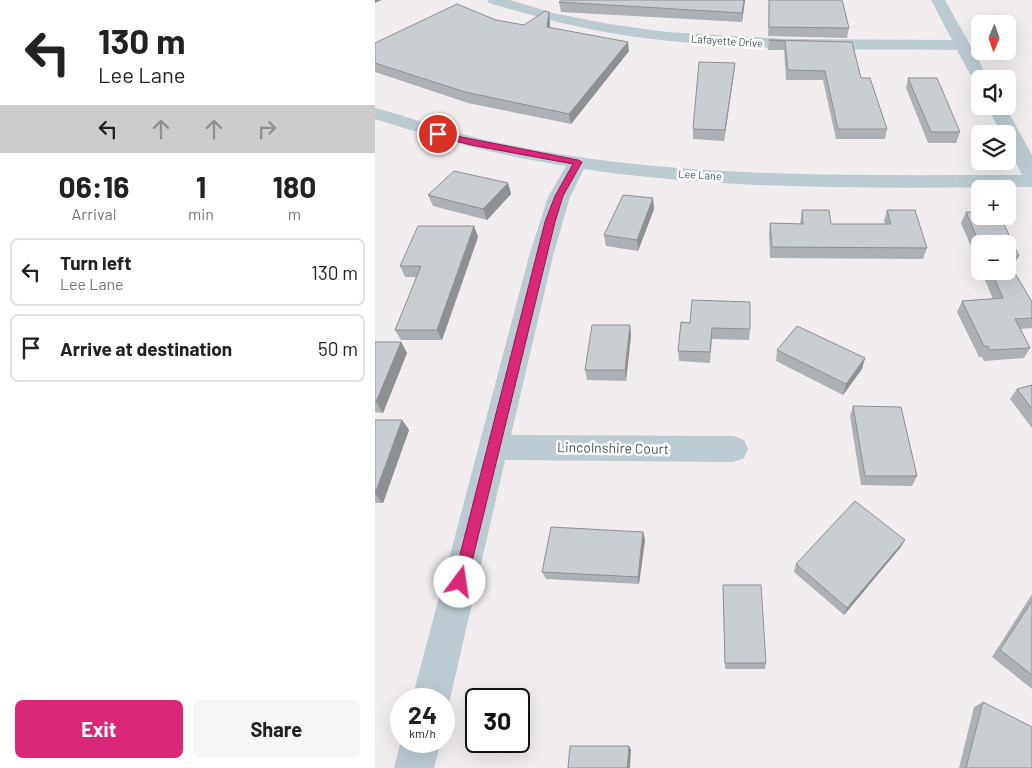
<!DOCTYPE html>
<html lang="en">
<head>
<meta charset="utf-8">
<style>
  :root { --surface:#fff; --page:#f6f6f6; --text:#222; --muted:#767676; --line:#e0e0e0; --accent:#db2777 }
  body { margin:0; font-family:Barlow,sans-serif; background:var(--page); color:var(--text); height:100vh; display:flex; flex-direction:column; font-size:19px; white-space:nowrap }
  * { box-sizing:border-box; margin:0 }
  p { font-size:16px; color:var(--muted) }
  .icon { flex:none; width:28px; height:28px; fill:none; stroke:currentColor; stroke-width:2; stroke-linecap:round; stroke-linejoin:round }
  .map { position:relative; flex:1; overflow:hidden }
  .sheet { display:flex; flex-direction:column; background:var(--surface); width:375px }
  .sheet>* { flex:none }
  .hud { background:#fff; color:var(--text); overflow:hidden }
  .needle { width:32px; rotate:182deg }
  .fabs { position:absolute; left:596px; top:15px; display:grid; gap:10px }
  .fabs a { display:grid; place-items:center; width:45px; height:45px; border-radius:8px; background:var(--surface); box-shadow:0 5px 20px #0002; font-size:25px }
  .speed { position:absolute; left:15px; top:688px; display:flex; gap:10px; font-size:25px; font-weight:700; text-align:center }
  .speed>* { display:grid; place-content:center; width:65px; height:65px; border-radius:50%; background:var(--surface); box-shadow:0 5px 20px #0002; line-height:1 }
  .speed small { font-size:12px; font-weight:400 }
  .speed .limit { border:2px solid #111; border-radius:8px; background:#fff; color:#111 }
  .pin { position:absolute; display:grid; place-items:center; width:42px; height:42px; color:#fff; margin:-21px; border:2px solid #fff; border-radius:50%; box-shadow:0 1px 5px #0007 }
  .me { position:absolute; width:55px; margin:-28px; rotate:14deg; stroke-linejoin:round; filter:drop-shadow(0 0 4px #0008) }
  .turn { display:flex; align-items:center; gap:18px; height:105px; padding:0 15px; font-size:22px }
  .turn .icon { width:65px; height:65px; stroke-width:2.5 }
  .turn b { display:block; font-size:35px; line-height:42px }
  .lanes { display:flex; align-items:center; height:48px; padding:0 15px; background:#0003; justify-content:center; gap:25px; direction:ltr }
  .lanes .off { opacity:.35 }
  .eta { display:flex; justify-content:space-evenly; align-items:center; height:85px; text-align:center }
  .eta b { font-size:30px; font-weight:700; line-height:35px }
  .primary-button { display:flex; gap:10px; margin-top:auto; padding:10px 15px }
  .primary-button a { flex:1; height:58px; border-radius:8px; background:var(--accent); color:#fff; font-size:20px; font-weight:700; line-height:58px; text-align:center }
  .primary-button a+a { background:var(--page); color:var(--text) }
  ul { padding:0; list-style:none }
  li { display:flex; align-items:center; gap:15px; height:68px; margin:0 10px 8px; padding:0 5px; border:2px solid var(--line); border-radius:8px }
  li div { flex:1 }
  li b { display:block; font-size:19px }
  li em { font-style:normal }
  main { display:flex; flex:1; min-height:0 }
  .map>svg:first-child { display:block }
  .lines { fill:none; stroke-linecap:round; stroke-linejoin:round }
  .street { fill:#bccbd2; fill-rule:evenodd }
  .wall { fill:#adb1b5 }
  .shaded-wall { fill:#8d9094 }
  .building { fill:#c9ced3; stroke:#8d9094 }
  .route { fill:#db2777; stroke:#8e194d }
  .labels { text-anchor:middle; stroke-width:5; stroke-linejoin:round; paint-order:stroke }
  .far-street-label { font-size:11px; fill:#44545d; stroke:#fff }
  .street-label { font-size:14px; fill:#44545d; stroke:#fff }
</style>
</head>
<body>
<main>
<section class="sheet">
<div class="hud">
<div class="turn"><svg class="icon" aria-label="left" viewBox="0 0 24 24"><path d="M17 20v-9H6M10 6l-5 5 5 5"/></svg><div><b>130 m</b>Lee Lane</div></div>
<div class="lanes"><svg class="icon" aria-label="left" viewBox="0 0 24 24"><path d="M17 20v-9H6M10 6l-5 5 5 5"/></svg><svg class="icon off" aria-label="ahead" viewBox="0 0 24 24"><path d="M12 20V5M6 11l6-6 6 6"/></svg><svg class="icon off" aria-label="ahead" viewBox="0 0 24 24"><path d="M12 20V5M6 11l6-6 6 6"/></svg><svg class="icon off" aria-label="right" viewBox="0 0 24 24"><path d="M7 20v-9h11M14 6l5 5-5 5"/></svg></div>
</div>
<div class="eta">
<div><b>06:16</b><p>Arrival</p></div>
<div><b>1</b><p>min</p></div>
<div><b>180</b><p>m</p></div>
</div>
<ul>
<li><svg class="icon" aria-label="left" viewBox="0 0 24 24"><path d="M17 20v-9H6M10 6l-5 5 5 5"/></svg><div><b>Turn left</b><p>Lee Lane</p></div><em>130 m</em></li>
<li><svg class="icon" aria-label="arrive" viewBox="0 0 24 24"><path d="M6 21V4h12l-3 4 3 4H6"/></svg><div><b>Arrive at destination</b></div><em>50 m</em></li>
</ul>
<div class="primary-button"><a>Exit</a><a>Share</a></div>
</section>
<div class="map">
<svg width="657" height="768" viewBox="0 0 657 768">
  <rect width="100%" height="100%" fill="#f1edee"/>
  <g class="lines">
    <!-- street -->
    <g class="street">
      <path d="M112 0H135L178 13 234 24 292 32 410 39 577 40 556 0H570L614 79H605V84L600 83 582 50C466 49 350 52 235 33 194 26 154 15 114 3Z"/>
      <path d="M612 106H630L657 155V187C508 188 357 191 209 169L195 197 178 256 136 435 358 436 369 440 373 449 369 458 358 462 130 460 75 699 69 713V699H37L154 256 173 197 191 166C125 156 63 139 0 119V108C28 115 55 125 83 133 108 140 135 145 161 150 321 179 485 175 647 175L632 146V134H626Z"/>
      <polygon points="26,741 66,741 59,768 19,768"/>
    </g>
  </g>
  <!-- wall -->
  <g class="wall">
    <polygon points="188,0 370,0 367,22 186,12 184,2"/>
    <polygon points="394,0 467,0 474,28 472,38 393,36"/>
    <polygon points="174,12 175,22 175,27 254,51 196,124 93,103 0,72 0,43 121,20 149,25"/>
    <polygon points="394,40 477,42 486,78 512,129 510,139 461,139 448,80 411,80 409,50 393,50"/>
    <polygon points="359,73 349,141 318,139 318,129"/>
    <polygon points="533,78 585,132 581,143 553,143 531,88"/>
    <polygon points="133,183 136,194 112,220 58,206 53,195"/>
    <polygon points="278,198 279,209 263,251 231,246 229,235"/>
    <polygon points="427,210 456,224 510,224 509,221 512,210 552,248 548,259 395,258 394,234 395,223 425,224"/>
    <polygon points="591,212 605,212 605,216 625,216 644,256 638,267 637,267 657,302 657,328 646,329 655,348 649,358 609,361 607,357 604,357 582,312 587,301 618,299 606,271 632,271 632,244 605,244 605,268 586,223"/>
    <polygon points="99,226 103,237 67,340 26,340 20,330 42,277 30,277 25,266"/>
    <polygon points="306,322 375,329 374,340 337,339 335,363 304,361 303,351"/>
    <polygon points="255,325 256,336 251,381 212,380 210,370"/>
    <polygon points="0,342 26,342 32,353 8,413 0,412"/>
    <polygon points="402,350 490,358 487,369 468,395 401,361"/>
    <polygon points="657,385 657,428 635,399 642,389"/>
    <polygon points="478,406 542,476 537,486 486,485 475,416"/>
    <polygon points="0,420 27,420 34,430 8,503 0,503"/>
    <polygon points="268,532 270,540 264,584 171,579 167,572"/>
    <polygon points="530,540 525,548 469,615 419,572 421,564"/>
    <polygon points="348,585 391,663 390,669 350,669 348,593"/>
    <polygon points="657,594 657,689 617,657"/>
    <polygon points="608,702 657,768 584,768 599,707"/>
  </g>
  <!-- shaded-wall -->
  <g class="shaded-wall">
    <polygon points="0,0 7,0 0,3"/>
    <polygon points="369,0 370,0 367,22 367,13"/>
    <polygon points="174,12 175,22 174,36 172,27"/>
    <polygon points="253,42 254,51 196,124 194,114"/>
    <polygon points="360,63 359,73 349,141 350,130"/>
    <polygon points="133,183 136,194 112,220 108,209"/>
    <polygon points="278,198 279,209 263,251 262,240"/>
    <polygon points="99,226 103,237 67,340 62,330"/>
    <polygon points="255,325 256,336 251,381 250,370"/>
    <polygon points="26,342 32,353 8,413 1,402"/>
    <polygon points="490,358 487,369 468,395 471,384"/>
    <polygon points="27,420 34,430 8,503 0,494"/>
    <polygon points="268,532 270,540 264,584 263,577"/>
    <polygon points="530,540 525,548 469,615 472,608"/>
    <polygon points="254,746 256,750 255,768 252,768"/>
  </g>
  <!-- building -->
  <g class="building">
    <polygon points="188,0 369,0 367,13 184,2"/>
    <polygon points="394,0 467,0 474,28 394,27"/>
    <polygon points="82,4 121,20 149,25 170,11 174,12 172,27 253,42 194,114 90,92 0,63 0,43"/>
    <polygon points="394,40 477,42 486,78 495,78 512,129 463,129 450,71 413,70 410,41"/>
    <polygon points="324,62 360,63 350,130 318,129"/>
    <polygon points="533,78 562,78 585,132 556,132"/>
    <polygon points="79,171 133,183 108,209 53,195"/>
    <polygon points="248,195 278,198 262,240 229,235"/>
    <polygon points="427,210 454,210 456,224 516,224 512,210 540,210 552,248 397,247 395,223 428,224"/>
    <polygon points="591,212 605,212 605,216 625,216 644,256 632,256 632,244 605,244 605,245"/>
    <polygon points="43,226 99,226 62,330 20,330 46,266 25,266"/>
    <polygon points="632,260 657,302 657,318 640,319 655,348 615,350 613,346 609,346 587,301 628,298 616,271 632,271"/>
    <polygon points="317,300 375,302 375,329 337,328 335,352 303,351 306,322 315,323"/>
    <polygon points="217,325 255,325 250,370 210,370"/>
    <polygon points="422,326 490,358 471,384 402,350"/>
    <polygon points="0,342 26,342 1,402 0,402"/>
    <polygon points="657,385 657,409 642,389"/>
    <polygon points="478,406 526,407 542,476 490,476"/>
    <polygon points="0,420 27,420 0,494"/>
    <polygon points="480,501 530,540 472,608 421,564"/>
    <polygon points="176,527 268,532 263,577 167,572"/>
    <polygon points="348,585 386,585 391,663 350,663"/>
    <polygon points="657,601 657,675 625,650"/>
    <polygon points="608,702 657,727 657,768 591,768"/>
    <polygon points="195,746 254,746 252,768 193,768"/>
  </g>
  <!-- route -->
  <polygon class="route" points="61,132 203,160 207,162 188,196 180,222 92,582 90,587 85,589 80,587 78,582 170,222 180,196 198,164 96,145 61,136"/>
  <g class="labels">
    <!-- far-street labels -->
    <g class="far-street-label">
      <text transform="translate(352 41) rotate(4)" y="4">Lafayette Drive</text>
      <text transform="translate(325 175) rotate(4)" y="4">Lee Lane</text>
    </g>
    <!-- street labels -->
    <g class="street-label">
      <text transform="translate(238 448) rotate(1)" y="5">Lincolnshire Court</text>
    </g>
  </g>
</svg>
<div class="fabs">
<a><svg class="needle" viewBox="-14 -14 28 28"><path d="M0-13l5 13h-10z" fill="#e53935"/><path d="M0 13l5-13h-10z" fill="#767676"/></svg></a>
<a><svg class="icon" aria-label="sound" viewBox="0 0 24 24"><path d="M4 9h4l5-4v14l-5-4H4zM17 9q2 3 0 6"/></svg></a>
<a><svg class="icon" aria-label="layers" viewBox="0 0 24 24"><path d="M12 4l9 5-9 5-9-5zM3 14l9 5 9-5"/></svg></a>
<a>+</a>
<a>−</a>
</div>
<div class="speed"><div>24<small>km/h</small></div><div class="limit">30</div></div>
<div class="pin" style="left:63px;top:134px;background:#d93025"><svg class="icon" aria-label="arrive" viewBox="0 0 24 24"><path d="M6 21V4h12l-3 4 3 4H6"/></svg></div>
<svg class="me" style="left:85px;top:582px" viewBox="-20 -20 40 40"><circle r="19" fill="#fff"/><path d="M0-13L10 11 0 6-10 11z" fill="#db2777"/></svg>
</div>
</main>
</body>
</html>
